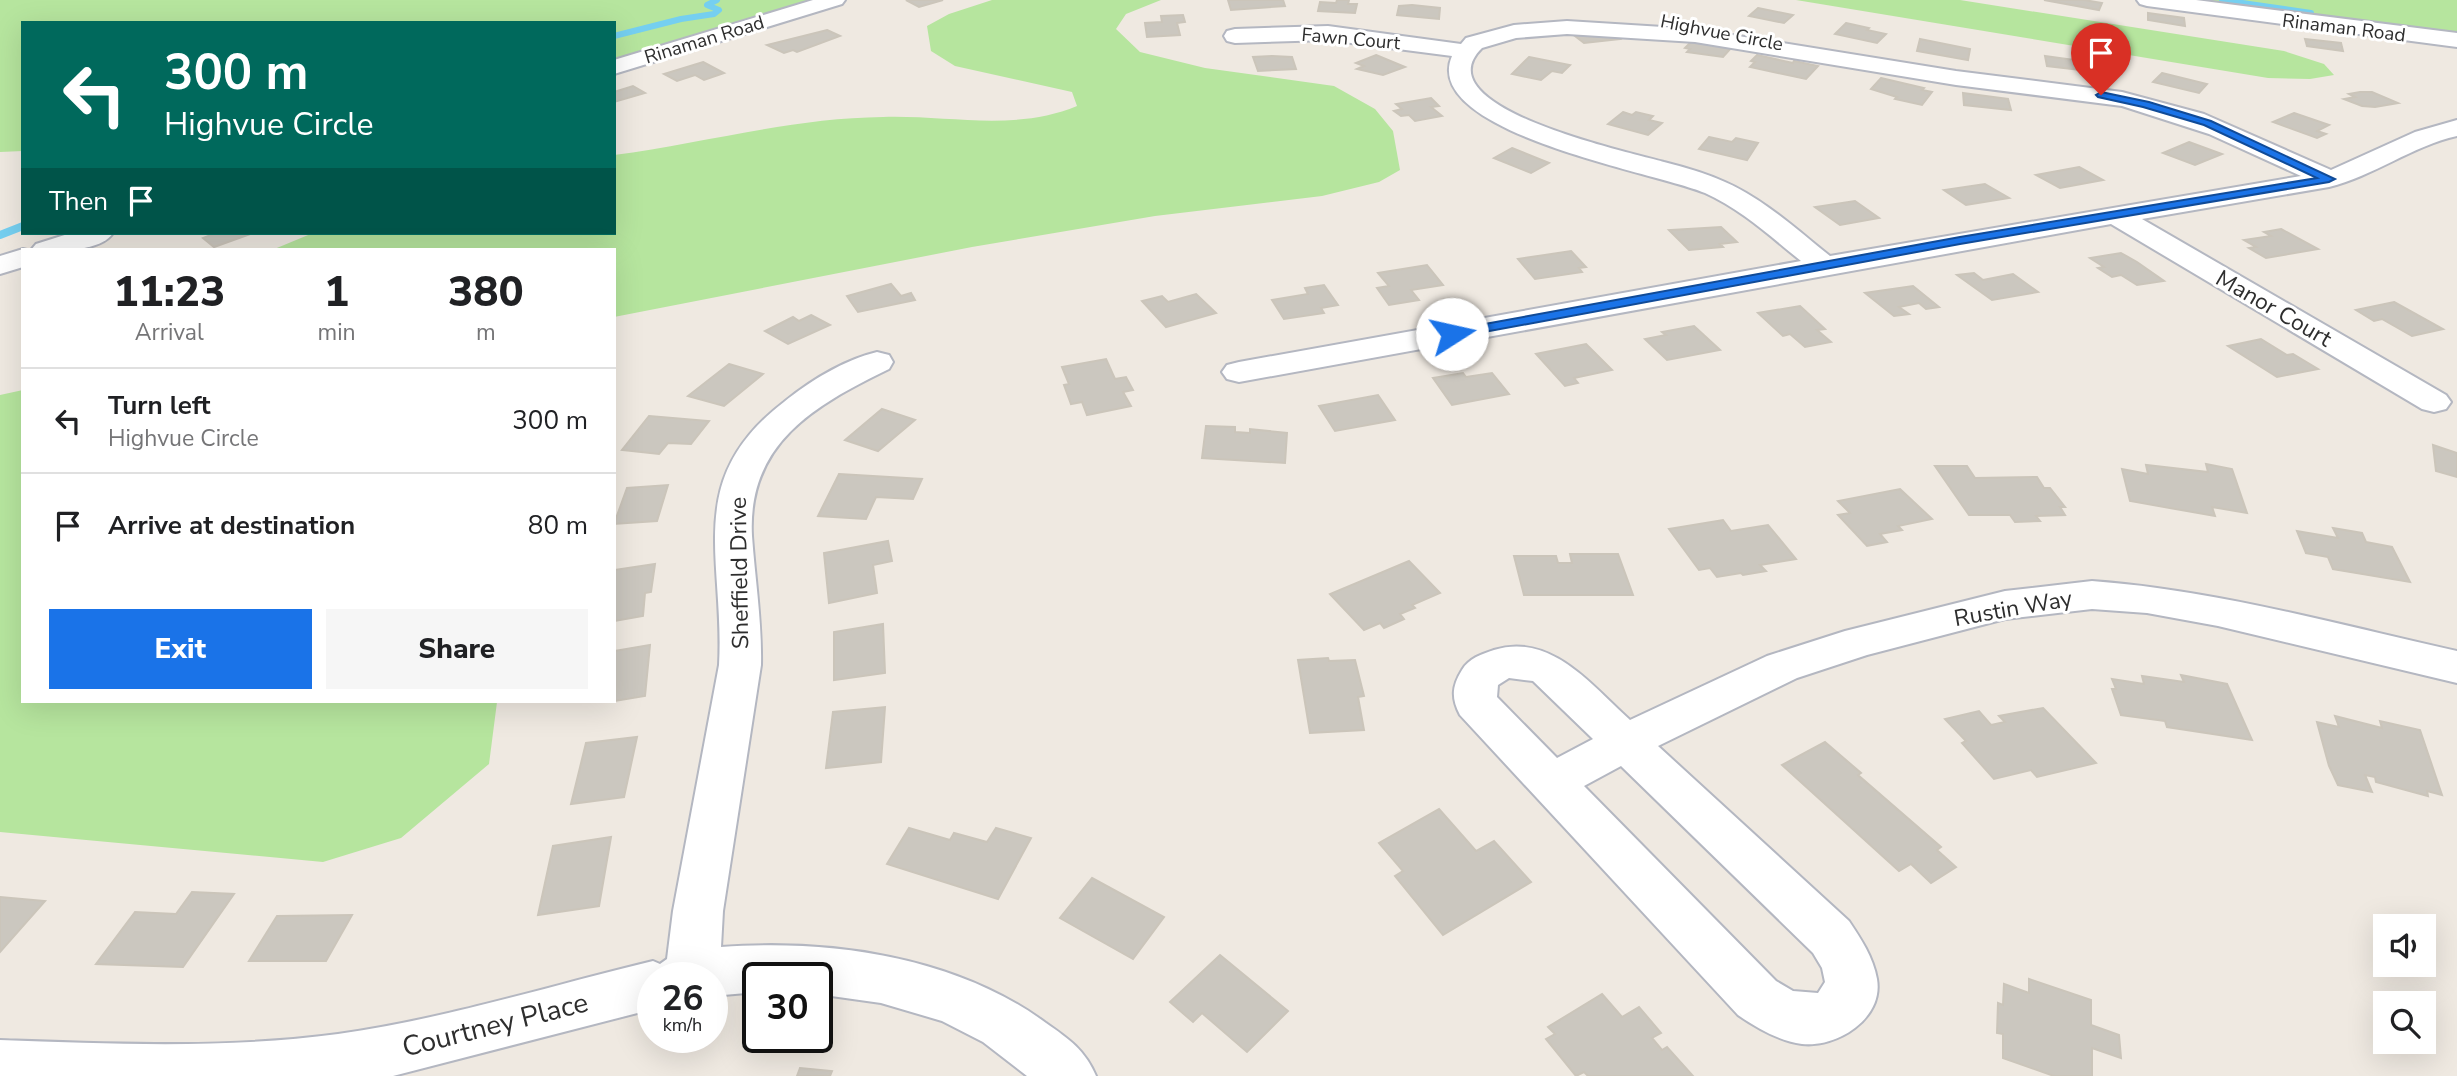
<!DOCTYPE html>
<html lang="en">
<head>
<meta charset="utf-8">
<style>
  :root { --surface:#fff; --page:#f6f6f6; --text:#202124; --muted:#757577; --line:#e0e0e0; --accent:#1a73e8 }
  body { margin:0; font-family:"Nunito Sans",sans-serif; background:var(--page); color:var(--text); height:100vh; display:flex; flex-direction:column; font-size:26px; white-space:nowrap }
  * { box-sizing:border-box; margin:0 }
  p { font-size:23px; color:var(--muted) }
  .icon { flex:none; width:38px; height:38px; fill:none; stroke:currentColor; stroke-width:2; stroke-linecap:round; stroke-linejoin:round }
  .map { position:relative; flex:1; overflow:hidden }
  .details { position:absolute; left:21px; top:248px; width:595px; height:455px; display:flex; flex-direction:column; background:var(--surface); border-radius:0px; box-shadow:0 7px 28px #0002 }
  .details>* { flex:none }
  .banner { position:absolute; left:21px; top:21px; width:595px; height:214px; border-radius:0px; box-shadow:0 7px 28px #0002; background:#00695c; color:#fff; overflow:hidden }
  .buttons { position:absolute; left:2373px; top:914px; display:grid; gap:14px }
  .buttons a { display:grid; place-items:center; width:63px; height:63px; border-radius:0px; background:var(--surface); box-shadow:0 7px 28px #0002; font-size:35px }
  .speed { position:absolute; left:637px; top:962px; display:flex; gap:14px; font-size:35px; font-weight:700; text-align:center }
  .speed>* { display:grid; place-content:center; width:91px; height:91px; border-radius:50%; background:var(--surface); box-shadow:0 7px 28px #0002; line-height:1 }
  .speed small { font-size:18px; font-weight:400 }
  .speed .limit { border:4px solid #111; border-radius:10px; background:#fff; color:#111 }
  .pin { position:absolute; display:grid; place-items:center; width:60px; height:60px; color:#fff; margin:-72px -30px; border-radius:50% 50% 50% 0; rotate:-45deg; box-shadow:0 0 7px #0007 }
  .pin .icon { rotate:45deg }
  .me { position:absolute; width:77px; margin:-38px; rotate:80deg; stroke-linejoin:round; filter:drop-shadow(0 0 5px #0008) }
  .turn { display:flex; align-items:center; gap:24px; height:147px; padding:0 28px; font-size:32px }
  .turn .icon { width:91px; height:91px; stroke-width:2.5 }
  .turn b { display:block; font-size:49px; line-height:60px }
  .then { display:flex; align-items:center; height:66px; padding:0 28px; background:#0003; gap:14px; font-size:26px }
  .eta { display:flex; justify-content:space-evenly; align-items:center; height:119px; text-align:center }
  .eta b { font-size:42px; font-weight:800; line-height:49px }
  .action { display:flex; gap:14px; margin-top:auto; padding:14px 28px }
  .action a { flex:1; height:80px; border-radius:0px; background:var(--accent); color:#fff; font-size:28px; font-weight:800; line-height:80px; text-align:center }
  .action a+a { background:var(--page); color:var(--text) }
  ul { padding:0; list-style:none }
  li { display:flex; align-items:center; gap:21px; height:105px; padding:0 28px; border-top:2px solid var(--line) }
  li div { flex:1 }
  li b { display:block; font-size:26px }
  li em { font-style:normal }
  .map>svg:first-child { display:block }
  .green { fill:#b6e59e }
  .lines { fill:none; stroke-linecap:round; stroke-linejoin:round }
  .stream-far1 { stroke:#75cff0; stroke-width:6 }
  .stream { stroke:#75cff0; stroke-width:8 }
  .building { fill:#cbc7bf; stroke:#cbc5ba; stroke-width:2 }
  .minor-casing { stroke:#b4b7c1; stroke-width:4 }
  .minor { fill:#fff; fill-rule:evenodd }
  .route { fill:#1a73e8; stroke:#114b97; stroke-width:2 }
  .labels { text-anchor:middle; stroke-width:6; stroke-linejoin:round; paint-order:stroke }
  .far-street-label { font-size:19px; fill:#2e2e2e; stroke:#fff }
  .street-label { font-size:23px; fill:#2e2e2e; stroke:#fff }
  .near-street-label { font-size:28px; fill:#2e2e2e; stroke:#fff }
</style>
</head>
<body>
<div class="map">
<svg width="2457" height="1076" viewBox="0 0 2457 1076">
  <rect width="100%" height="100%" fill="#efe9e1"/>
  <!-- green -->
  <g class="green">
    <polygon points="0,0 835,0 614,67 614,23 23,23 23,151 0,152"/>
    <path d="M992 0H1161L1126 14 1116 29 1140 52 1205 68 1334 86 1375 109 1393 131 1400 170 1379 182 1322 196 1155 216 972 247 614 317V250H272L313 233H614V155C704 143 792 118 883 117 948 115 1015 132 1077 106L1072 92 955 66 931 51 927 26 949 14Z"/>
    <polygon points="1796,0 1960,0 2284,51 2324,64 2334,75 2310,79 2268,78"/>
    <polygon points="2147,0 2457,0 2457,40"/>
    <polygon points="23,390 23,702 497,702 489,764 401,838 323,862 0,832 0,395"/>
  </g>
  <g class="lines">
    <!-- stream-far1 -->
    <g class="stream-far1">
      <polyline points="2222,0 2311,13"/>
      <polyline points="614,36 681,19 714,14 719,10 707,5 717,0"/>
    </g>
    <!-- stream -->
    <polyline class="stream" points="0,235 23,226"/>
  </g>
  <!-- building -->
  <g class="building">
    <polygon points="906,0 943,0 919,7"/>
    <polygon points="1228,0 1283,0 1285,6 1231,10"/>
    <polygon points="1337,0 1349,0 1348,4 1357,4 1355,13 1318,11 1320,2 1336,3"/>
    <polygon points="2044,0 2084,0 2102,3 2099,10"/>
    <polygon points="1412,5 1440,8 1439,19 1397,15 1399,6"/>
    <polygon points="1758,8 1793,15 1784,23 1749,16"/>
    <polygon points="2148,13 2184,18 2185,26 2148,20"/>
    <polygon points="1183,15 1185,22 1177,23 1180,35 1147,37 1145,23 1162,22 1161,16"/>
    <polygon points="1846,23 1869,28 1867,30 1886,34 1877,43 1835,34"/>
    <polygon points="1607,29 1620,39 1584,43 1571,33"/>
    <polygon points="827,30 840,36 797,52 793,50 784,53 767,45"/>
    <polygon points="1920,39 1970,49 1968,60 1917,51"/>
    <polygon points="2305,39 2341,43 2343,51 2307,46"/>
    <polygon points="1693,40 1731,48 1723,57 1687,52 1690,49 1685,48"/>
    <polygon points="1376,55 1405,67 1383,75 1357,69 1364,66 1356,63"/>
    <polygon points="1757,55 1793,63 1794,61 1818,66 1806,79 1750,67 1755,62 1751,61"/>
    <polygon points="1272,56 1292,57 1296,69 1258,71 1253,57"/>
    <polygon points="2045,56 2088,62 2090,71 2047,66"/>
    <polygon points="1529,57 1570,65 1562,73 1552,71 1541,80 1512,74"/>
    <polygon points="703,62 724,73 704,80 695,75 677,81 664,74"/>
    <polygon points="2162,73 2207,84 2199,93 2153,82"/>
    <polygon points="1881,78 1924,88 1922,90 1932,92 1922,105 1895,99 1897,97 1871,89"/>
    <polygon points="633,86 645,93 614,102 614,92"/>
    <polygon points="2360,92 2372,92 2398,103 2375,107 2362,106 2344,99 2355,97 2349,94"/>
    <polygon points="1963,93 2008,99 2011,110 1964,105"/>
    <polygon points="1431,98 1439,106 1431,107 1442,116 1415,121 1409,115 1401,116 1394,111 1402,109 1396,104"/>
    <polygon points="1623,112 1632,115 1636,112 1653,116 1649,120 1662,123 1648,135 1608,124"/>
    <polygon points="2294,113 2329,125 2317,131 2326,134 2317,138 2273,122"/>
    <polygon points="1709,137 1732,142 1736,138 1758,143 1747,160 1699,149"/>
    <polygon points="2189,142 2222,154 2195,165 2163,153"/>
    <polygon points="1512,148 1549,163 1531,173 1494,158"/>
    <polygon points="2079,167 2103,180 2060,188 2036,175"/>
    <polygon points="1985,184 2009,198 1966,205 1944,190"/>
    <polygon points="1855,201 1879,218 1840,225 1815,207"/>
    <polygon points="1721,227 1737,242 1720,244 1723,247 1689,250 1669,230"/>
    <polygon points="2281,229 2318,249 2266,258 2249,248 2256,247 2244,240 2271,236 2264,232"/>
    <polygon points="216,233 215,233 253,233 214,247 203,238"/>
    <polygon points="1571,251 1586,267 1579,268 1582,272 1535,279 1518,259"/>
    <polygon points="2121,253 2137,262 2164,281 2137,285 2121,275 2112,277 2098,268 2104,267 2090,258"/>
    <polygon points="1427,265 1443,285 1411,290 1419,300 1389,305 1377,288 1389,286 1378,273"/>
    <polygon points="1974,273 1983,280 2013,274 2038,292 1992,300 1957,275"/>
    <polygon points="891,284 901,296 911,293 915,300 858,312 847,296"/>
    <polygon points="1324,285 1338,305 1321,308 1324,313 1284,319 1272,300 1308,294 1305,288"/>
    <polygon points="1913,286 1939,307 1926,309 1919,303 1899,307 1909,314 1894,316 1865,293"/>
    <polygon points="1196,294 1216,313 1166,327 1142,301 1162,296 1168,302"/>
    <polygon points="2394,302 2443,329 2412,336 2382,319 2374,321 2356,310"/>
    <polygon points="1800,306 1825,329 1817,330 1831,342 1805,347 1790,334 1783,336 1758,313"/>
    <polygon points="811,315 830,325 788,344 765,331 793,317 799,321"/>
    <polygon points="1694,326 1720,350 1667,360 1645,339 1666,335 1662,332"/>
    <polygon points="2261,339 2287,355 2293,354 2318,369 2277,377 2228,346"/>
    <polygon points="1586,344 1612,370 1574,378 1578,383 1565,386 1536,354"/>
    <polygon points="1106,359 1115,379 1126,377 1133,390 1123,392 1131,406 1087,415 1082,402 1071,404 1064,385 1069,384 1062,367"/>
    <polygon points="729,364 763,374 724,406 688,396"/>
    <polygon points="1463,373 1466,377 1492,373 1509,394 1452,405 1433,378"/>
    <polygon points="1378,395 1395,420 1335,431 1319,406"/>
    <polygon points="882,409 915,420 878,451 845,440"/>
    <polygon points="649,416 709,421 691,444 668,443 659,454 622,450"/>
    <polygon points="1206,426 1235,427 1235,432 1250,433 1250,429 1287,433 1285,463 1202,458"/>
    <polygon points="2433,445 2457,453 2457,477 2436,471"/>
    <polygon points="2206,464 2232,469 2247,513 2212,507 2215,516 2130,501 2122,469 2148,474 2146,465 2208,472"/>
    <polygon points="1935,466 1967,466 1975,478 2037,477 2044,488 2050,488 2065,507 2060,507 2065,515 2036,516 2040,521 2015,522 2010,515 1969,515"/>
    <polygon points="839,474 922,479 913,499 876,497 866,519 818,516"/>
    <polygon points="668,485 657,521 614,524 627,488"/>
    <polygon points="1900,489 1932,519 1898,526 1902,530 1880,534 1887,542 1867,546 1838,515 1850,513 1838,501"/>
    <polygon points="1723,520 1731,531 1768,525 1796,559 1760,565 1766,571 1743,575 1741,573 1717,577 1710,568 1699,570 1669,529"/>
    <polygon points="2333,528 2362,533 2366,542 2392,547 2410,582 2333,569 2328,557 2306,553 2297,531 2338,538"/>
    <polygon points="888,541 892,561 873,565 877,593 829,603 824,553"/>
    <polygon points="1570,554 1618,554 1633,595 1524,595 1514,556 1556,556 1558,563 1572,563"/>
    <polygon points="1409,561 1440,593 1412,605 1415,608 1400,614 1404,619 1384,628 1380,623 1364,630 1330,594"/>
    <polygon points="655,564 651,592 645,593 643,616 614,621 614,570"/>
    <polygon points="883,624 885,673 834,680 834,632"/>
    <polygon points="650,645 645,696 614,701 614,651"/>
    <polygon points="1328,658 1329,661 1355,660 1364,696 1358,697 1364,730 1310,733 1298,660"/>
    <polygon points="2181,675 2227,684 2252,740 2167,727 2165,721 2121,715 2112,689 2116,689 2112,679 2144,684 2142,676 2184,682"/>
    <polygon points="885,707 881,762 826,768 833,712"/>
    <polygon points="2043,708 2096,763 2037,777 2031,770 1994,779 1962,743 1966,741 1945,719 1979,711 1991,725 2005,722 1999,716"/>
    <polygon points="2335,716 2382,728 2380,721 2420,730 2442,795 2427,791 2428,796 2376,782 2375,777 2365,775 2372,792 2338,785 2329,766 2317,722 2339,727"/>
    <polygon points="637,737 624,797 571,804 586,743"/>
    <polygon points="1825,742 1861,773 1858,775 1941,847 1937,850 1956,867 1931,883 1911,864 1899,871 1782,765"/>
    <polygon points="1439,809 1476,851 1494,841 1531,882 1443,935 1395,876 1403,871 1379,843"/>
    <polygon points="909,828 950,840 954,833 987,842 996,828 1031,838 998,899 887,864"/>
    <polygon points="611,837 599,906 538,915 553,846"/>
    <polygon points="1092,878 1164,917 1133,959 1060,918"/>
    <polygon points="192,892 234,894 183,967 96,964 135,912 176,914"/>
    <polygon points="0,897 45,901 0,952"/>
    <polygon points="352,915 326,961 249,961 277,916"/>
    <polygon points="1220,955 1288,1011 1247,1052 1202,1013 1193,1022 1170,1002"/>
    <polygon points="2029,979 2091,1000 2091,1025 2119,1035 2121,1058 2092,1048 2092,1076 2054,1076 2003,1058 2003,1034 1997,1033 1998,1003 2003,1005 2004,984 2029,993"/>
    <polygon points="1602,994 1622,1017 1639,1007 1661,1033 1652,1038 1662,1050 1667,1047 1693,1076 1588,1076 1584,1072 1576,1076 1546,1039 1555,1034 1548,1027"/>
    <polygon points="800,1068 832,1071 830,1076 797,1076"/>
  </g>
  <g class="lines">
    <!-- minor casing -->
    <g class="minor-casing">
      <g id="minor">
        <polygon points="813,0 845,0 842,4 614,74 614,60"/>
        <polygon points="2137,0 2196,0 2457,33 2457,47 2147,6 2140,4"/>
        <path d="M1567 21 1695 29 1956 71 2122 92 2204 114 2331 170 2415 132 2457 120V136C2412 146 2374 176 2329 187L2142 219 2446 395 2451 402 2446 409 2434 412 2422 409 2111 224 1239 382 1227 379 1222 372 1227 365 1239 362 1801 261C1771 237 1741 209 1705 193 1659 173 1419 133 1452 56L1328 40 1235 43 1227 41 1224 36 1227 31 1235 29 1328 26 1461 44 1466 38 1514 25ZM1567 34 1695 42 1956 85 2122 106 2209 134 2301 176 1830 256C1797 230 1764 199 1725 182 1705 173 1684 167 1664 162 1633 153 1420 108 1482 48L1516 38Z"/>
        <path d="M71 233H113C100 253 53 251 31 250L36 244Z"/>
        <polygon points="23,249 27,250 23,250 23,267 0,274 0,256"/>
        <path d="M877 352 889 355 893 362 889 369C815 405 747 443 752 536 755 579 762 621 761 665L723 911 721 947C830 939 955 956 1046 1023 1069 1039 1085 1050 1096 1076H1027L983 1042 942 1021 881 1003 817 994V978H758V992L712 996V978H653V1009L393 1076H0V1040C113 1044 227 1049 338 1034 445 1019 549 986 653 961L660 964 667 959 673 911 719 665C725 558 682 480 784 402 810 381 844 360 877 352Z"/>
        <path d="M2092 581C2215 590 2336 624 2457 651V683L2218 626 2147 613 2092 609 2005 619 1867 655 1797 678 1658 746 1849 921C1861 939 1873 957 1877 979 1884 1019 1836 1048 1802 1044 1779 1041 1757 1028 1738 1015L1460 715C1451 698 1452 686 1462 670 1469 658 1482 654 1494 650 1551 632 1592 686 1630 720L1767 656 1845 631 2005 591ZM1509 678 1533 681 1593 739 1557 758 1497 697 1498 685ZM1621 766 1813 953 1822 968 1825 982 1818 993 1793 991 1776 981 1584 786Z"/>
      </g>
    </g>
    <!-- minor -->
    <use href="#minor" class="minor"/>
  </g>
  <!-- route -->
  <polygon class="route" points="2101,92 2149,102 2211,121 2335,179 2329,182 1960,244 1452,338 1446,334 1452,330 1960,237 2317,178 2204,125 2143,107 2098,97 2096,95"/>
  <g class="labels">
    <!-- far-street labels -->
    <g class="far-street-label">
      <text transform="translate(2344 27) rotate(7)" y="7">Rinaman Road</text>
      <text transform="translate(1722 32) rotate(11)" y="7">Highvue Circle</text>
      <text transform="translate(1351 38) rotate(5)" y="7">Fawn Court</text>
      <text transform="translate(704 39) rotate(-17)" y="7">Rinaman Road</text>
    </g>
    <!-- street labels -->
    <g class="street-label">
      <text transform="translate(2274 308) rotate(30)" y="8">Manor Court</text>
      <text transform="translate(739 573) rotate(-91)" y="8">Sheffield Drive</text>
      <text transform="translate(2013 608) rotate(-10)" y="8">Rustin Way</text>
    </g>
    <!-- near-street labels -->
    <g class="near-street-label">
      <text transform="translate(495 1024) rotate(-14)" y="10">Courtney Place</text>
    </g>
  </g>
</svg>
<div class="buttons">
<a><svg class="icon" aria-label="sound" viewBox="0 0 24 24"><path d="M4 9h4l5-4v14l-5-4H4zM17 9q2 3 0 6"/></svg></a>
<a><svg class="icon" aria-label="search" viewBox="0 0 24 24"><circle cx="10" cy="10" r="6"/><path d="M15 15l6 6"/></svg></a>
</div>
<div class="speed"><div>26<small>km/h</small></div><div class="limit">30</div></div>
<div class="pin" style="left:2101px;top:95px;background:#d93025"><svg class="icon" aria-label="arrive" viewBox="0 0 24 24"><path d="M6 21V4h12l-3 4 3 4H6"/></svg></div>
<svg class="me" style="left:1452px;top:334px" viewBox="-20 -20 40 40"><circle r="19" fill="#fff"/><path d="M0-13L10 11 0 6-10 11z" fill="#1a73e8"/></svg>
<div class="banner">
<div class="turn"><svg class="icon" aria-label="left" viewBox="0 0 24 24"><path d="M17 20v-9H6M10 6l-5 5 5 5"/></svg><div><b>300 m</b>Highvue Circle</div></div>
<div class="then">Then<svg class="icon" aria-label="arrive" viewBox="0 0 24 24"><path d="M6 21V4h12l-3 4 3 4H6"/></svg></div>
</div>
<section class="details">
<div class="eta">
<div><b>11:23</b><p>Arrival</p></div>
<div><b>1</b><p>min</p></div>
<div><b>380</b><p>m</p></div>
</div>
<ul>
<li><svg class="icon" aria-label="left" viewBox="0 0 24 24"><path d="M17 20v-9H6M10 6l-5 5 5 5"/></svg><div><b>Turn left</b><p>Highvue Circle</p></div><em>300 m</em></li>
<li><svg class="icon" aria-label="arrive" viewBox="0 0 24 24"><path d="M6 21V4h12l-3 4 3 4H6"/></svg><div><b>Arrive at destination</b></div><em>80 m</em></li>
</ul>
<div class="action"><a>Exit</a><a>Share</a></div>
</section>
</div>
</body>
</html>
